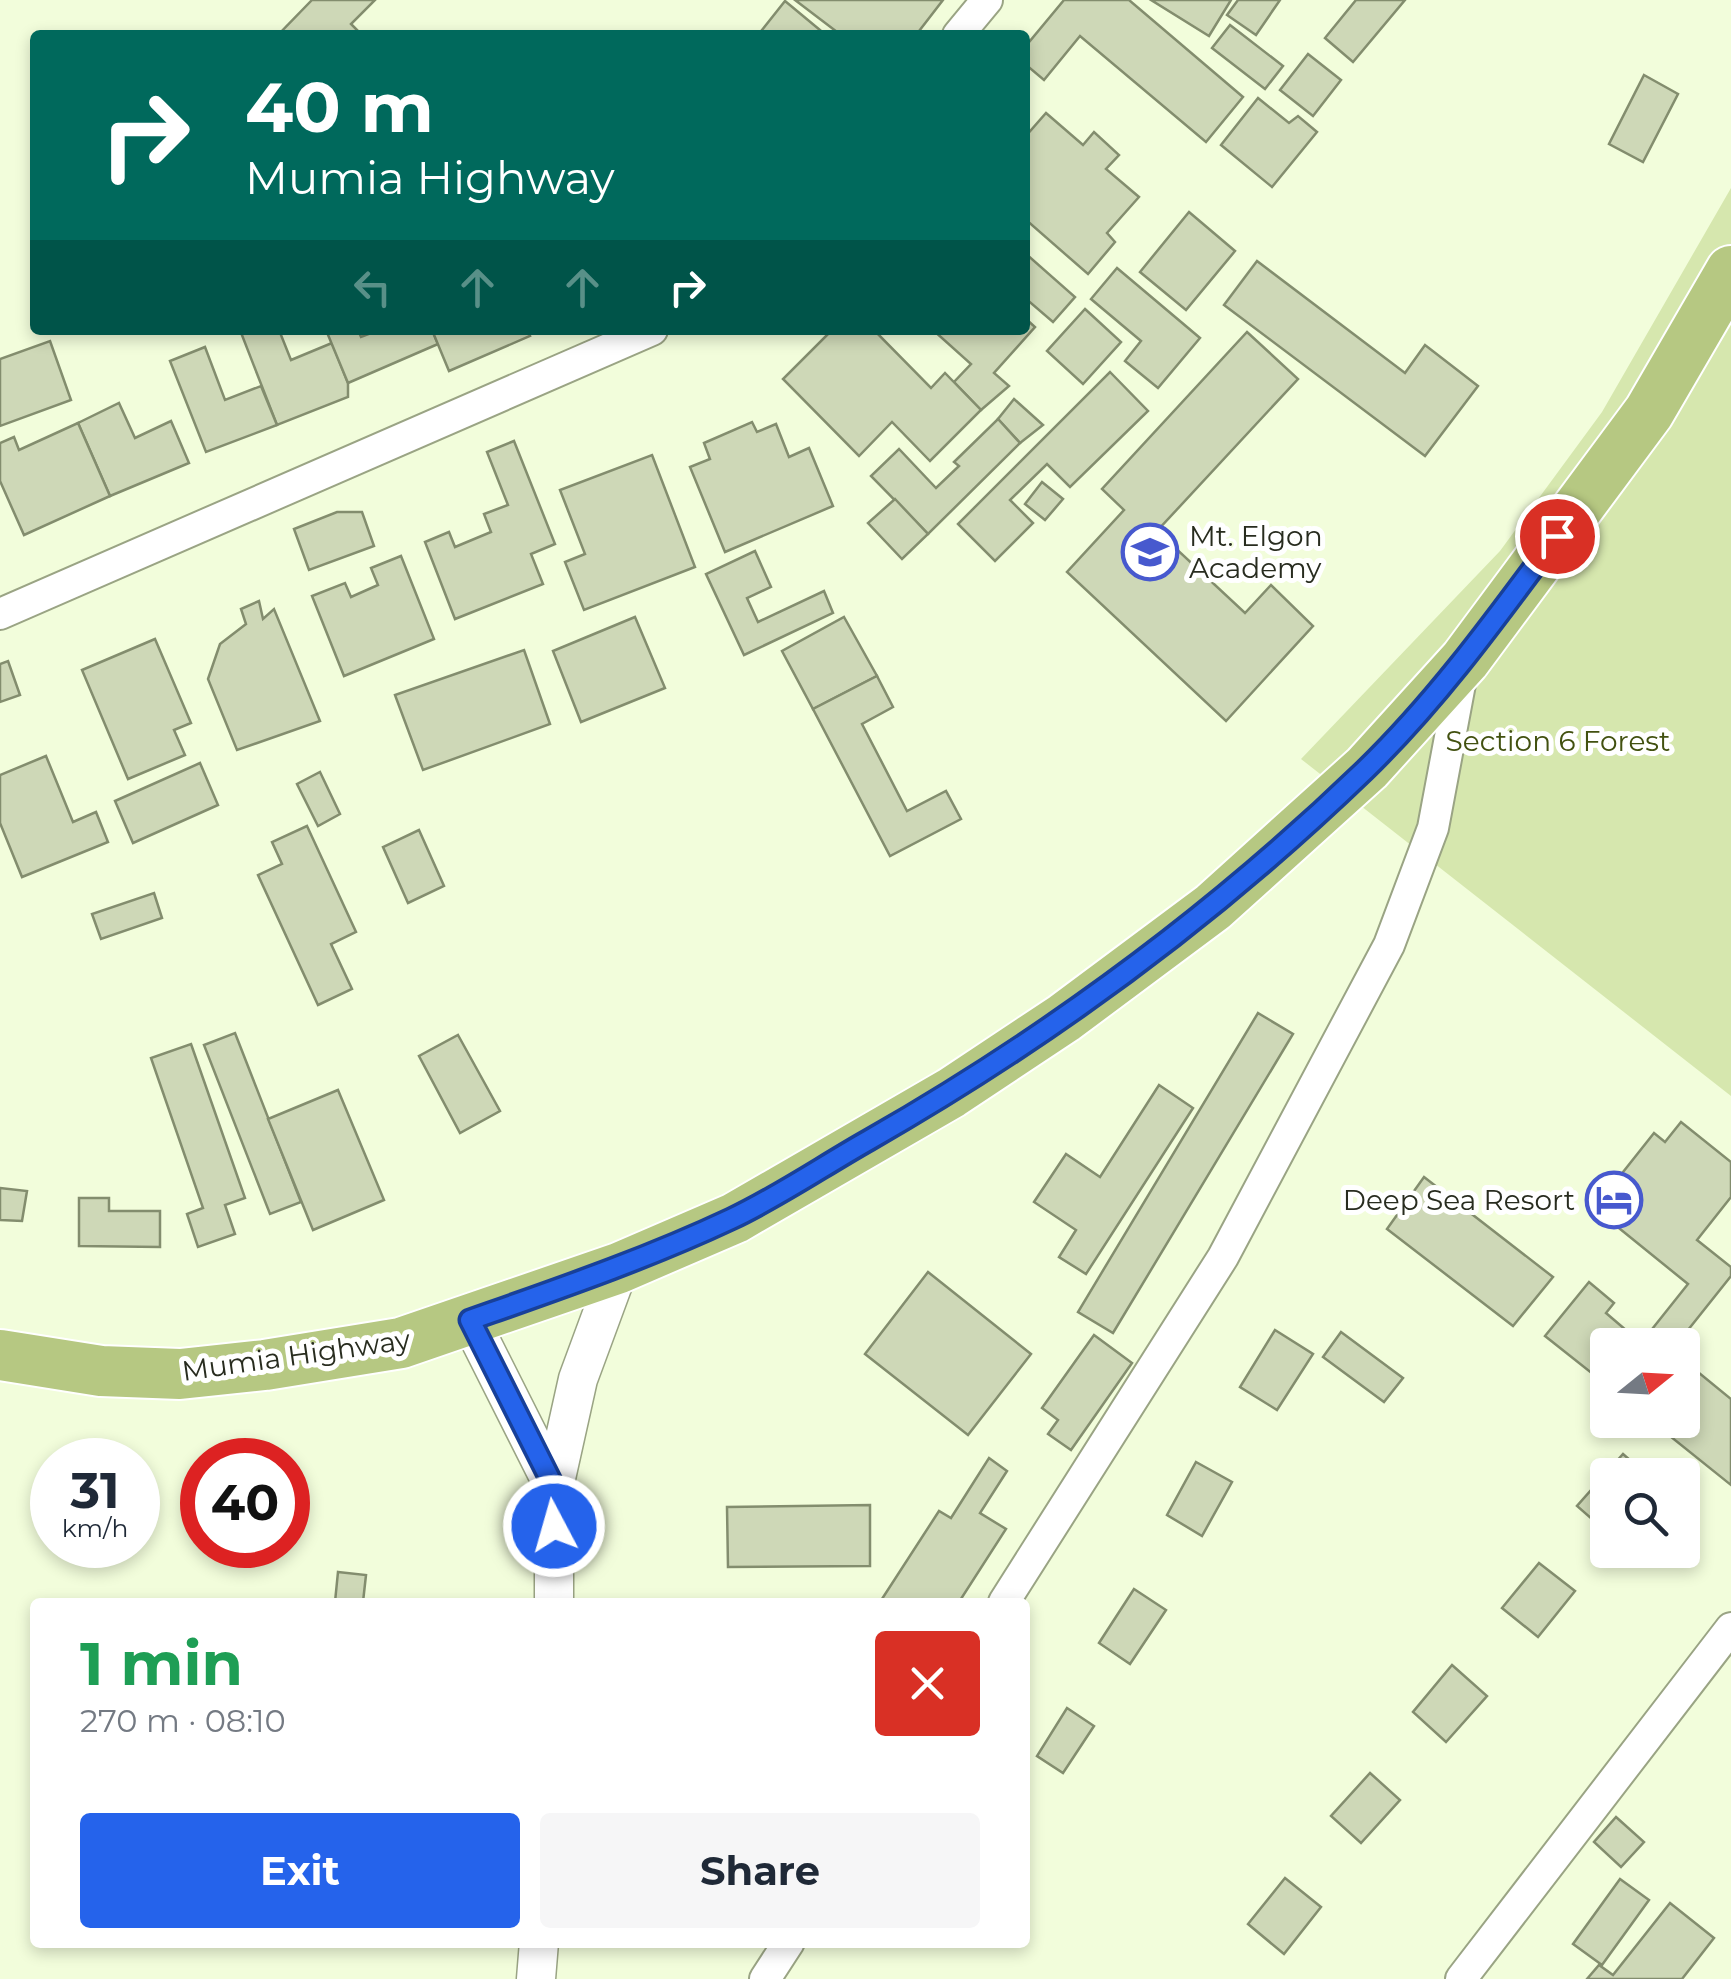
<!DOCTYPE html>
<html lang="en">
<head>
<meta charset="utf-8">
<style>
  :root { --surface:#fff; --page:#f6f6f7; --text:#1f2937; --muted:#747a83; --accent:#2563eb }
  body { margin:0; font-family:Montserrat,sans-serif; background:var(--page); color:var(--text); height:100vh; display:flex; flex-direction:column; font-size:38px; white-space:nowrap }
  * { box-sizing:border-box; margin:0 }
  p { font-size:32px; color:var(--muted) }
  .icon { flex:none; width:55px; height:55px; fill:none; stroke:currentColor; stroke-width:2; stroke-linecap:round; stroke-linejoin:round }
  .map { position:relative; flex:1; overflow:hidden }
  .panel { position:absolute; left:30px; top:1598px; width:1000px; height:350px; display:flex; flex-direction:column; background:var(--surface); border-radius:10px; box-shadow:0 5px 15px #0003 }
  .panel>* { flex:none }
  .guide { position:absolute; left:30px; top:30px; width:1000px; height:305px; border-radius:10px; box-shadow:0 5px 15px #0003; background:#00695c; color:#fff; overflow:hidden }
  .needle { width:65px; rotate:72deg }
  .fabs { position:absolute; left:1590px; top:1328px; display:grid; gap:20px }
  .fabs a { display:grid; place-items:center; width:110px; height:110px; border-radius:10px; background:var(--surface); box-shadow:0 5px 15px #0003; font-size:50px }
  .speed { position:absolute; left:30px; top:1438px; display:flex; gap:20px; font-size:50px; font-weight:700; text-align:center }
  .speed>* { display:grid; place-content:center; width:130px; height:130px; border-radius:50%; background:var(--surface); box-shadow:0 5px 15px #0003; line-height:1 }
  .speed small { font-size:25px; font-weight:400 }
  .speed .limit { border:15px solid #d22; background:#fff; color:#111 }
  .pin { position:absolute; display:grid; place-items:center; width:85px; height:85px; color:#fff; margin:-42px; border:5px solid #fff; border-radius:50%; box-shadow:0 2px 10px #0007 }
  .me { position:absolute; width:110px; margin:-55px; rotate:354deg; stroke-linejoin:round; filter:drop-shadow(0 0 8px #0008) }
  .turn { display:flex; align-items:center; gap:35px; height:210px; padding:0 50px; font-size:45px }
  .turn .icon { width:130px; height:130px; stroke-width:2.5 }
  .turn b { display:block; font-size:70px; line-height:85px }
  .lanes { display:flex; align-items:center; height:95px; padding:0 50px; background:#0003; justify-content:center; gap:50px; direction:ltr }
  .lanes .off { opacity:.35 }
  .round { display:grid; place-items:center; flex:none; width:105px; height:105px; border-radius:10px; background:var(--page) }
  .head { display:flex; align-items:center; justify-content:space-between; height:170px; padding:0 50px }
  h1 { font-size:60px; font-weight:700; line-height:75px; color:#1e9e55 }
  .button { display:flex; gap:20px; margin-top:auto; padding:20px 50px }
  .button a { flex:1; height:115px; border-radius:10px; background:var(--accent); color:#fff; font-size:40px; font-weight:700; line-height:115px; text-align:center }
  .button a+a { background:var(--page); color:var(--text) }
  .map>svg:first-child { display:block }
  .green { fill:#d6e7ae }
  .building { fill:#ced8b7; stroke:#838d6e; stroke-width:2.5 }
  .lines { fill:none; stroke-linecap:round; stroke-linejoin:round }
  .minor-casing { stroke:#9aa484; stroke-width:34 }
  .tertiary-casing { stroke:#9aa484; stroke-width:41 }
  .trunk-casing { stroke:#fff; stroke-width:54 }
  .minor { stroke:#fff; stroke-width:30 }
  .tertiary { stroke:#fff; stroke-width:38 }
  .trunk { stroke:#b6c882; stroke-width:50 }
  .route-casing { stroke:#184099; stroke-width:25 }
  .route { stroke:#2563eb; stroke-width:18 }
  .labels { text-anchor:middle; stroke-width:10; stroke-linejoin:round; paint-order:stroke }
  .poi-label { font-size:28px; fill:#282c1f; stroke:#fff; text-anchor:start }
  .park-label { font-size:28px; fill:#425110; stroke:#fff }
  .street-label { font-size:28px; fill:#282c1f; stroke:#fff }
</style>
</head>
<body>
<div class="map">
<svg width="1731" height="1979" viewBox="0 0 1731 1979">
  <rect width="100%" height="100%" fill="#f2fddb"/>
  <!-- green -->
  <polygon class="green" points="1731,188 1731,1096 1301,759 1500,551 1602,412"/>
  <!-- building -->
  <g class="building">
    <polygon points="312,0 375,0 351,24 362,35 278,35"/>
    <polygon points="795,0 943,0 916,35 841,35"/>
    <polygon points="1064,0 1129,0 1243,97 1206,142 1080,36 1044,80 1025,64 1025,47"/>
    <polygon points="1151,0 1231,0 1209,36"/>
    <polygon points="1238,0 1280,0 1256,35 1227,15"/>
    <polygon points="1356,0 1405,0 1353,62 1325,38"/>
    <polygon points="785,1 826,35 758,35"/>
    <polygon points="1230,25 1283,66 1265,89 1212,48"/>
    <polygon points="1308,54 1341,80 1313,116 1280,90"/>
    <polygon points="1644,75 1678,94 1643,162 1609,144"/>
    <polygon points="1258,98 1289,123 1298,116 1317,132 1272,187 1221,145"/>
    <polygon points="1046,113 1083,145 1094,132 1119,155 1106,169 1139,197 1107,233 1115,242 1088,274 1025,219 1025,137"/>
    <polygon points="1189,212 1235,251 1186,310 1140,272"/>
    <polygon points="1025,253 1075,297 1053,322 1025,298"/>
    <polygon points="1257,261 1405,373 1425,345 1478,386 1425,456 1224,305"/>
    <polygon points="1117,268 1200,338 1158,388 1125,361 1141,341 1091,299"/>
    <polygon points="1085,309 1121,342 1083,384 1047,351"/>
    <polygon points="1025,318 1035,327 994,373 1009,386 981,410 954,382 971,364 933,330 1025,330"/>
    <polygon points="240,330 279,330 291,360 332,343 348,383 348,397 277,425"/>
    <polygon points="326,330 358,330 361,337 379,330 432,330 438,344 348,383"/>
    <polygon points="432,330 527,330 530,336 449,371"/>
    <polygon points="832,330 874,330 931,388 945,373 981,410 930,461 892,422 859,456 783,379"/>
    <polygon points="1247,332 1298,379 1157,531 1245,613 1271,585 1313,626 1226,721 1067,572 1124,510 1102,489"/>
    <polygon points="50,341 71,400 0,426 0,359"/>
    <polygon points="205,347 225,400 261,386 277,425 206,452 170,361"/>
    <polygon points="1110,372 1148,411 1070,487 1047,464 1010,500 1033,523 995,561 958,524"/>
    <polygon points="1014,399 1043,425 1020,443 998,419"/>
    <polygon points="119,403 135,438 171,421 189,463 110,496 78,423"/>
    <polygon points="998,419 1020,443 928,534 871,476 899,449 936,488 959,466 954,462"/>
    <polygon points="752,422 757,432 776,424 789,457 809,448 833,506 725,552 690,467 710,459 704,443"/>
    <polygon points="78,423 110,496 24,535 0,481 0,443 14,437 19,450"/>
    <polygon points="514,441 555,544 531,554 543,584 455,619 425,542 449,532 455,547 491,532 484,514 508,505 487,452"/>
    <polygon points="652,455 695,567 584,610 565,562 585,554 560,490"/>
    <polygon points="1042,482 1063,499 1045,520 1025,504"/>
    <polygon points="895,499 928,534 902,559 868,523"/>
    <polygon points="337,512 362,512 374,546 309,570 294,529"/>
    <polygon points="755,551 771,587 747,598 758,622 824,591 833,613 744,655 706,574"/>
    <polygon points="401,556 434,639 344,676 312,596 345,583 351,597 378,585 371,568"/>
    <polygon points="259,601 263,619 274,609 320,721 237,750 208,679 220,644 246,624 241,609"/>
    <polygon points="635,617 665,688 581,722 553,651"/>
    <polygon points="844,617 877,676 813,709 782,651"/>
    <polygon points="155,639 191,723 174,730 185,755 128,779 82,670"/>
    <polygon points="524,650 550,724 423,770 395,695"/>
    <polygon points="8,661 20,695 0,702 0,664"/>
    <polygon points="877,676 893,707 862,724 907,811 946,791 961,819 890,856 813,709"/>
    <polygon points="46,756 73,822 96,812 108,842 22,877 0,823 0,775"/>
    <polygon points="200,763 218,805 133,843 115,801"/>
    <polygon points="320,772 340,814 318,826 297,784"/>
    <polygon points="307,826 356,932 331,944 352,989 318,1005 258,875 282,864 272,842"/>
    <polygon points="419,830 444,886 408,903 383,847"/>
    <polygon points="154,893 162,918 101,939 92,914"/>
    <polygon points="1258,1013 1293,1034 1113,1333 1078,1312"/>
    <polygon points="235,1033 301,1202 270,1214 204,1045"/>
    <polygon points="458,1035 500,1111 460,1133 419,1056"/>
    <polygon points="191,1044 245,1198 225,1205 235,1234 198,1247 187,1214 203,1208 151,1058"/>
    <polygon points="1159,1085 1193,1108 1086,1274 1059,1257 1076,1230 1034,1202 1066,1154 1100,1177"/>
    <polygon points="338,1090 384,1200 313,1230 268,1119"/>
    <polygon points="1681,1122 1731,1162 1731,1197 1697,1240 1731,1267 1731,1276 1676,1345 1608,1345 1608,1386 1545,1336 1589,1282 1614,1303 1606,1313 1641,1343 1688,1284 1609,1220 1623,1202 1608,1191 1654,1133 1665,1142"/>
    <polygon points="1424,1177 1553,1277 1513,1326 1387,1229"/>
    <polygon points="0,1188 27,1191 22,1221 0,1220"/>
    <polygon points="79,1198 109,1198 109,1211 160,1211 160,1247 79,1246"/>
    <polygon points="928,1272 1031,1354 968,1435 865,1354"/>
    <polygon points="1275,1330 1313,1354 1277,1410 1240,1387"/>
    <polygon points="1341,1332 1403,1378 1384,1402 1323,1357"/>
    <polygon points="1094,1335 1132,1363 1071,1450 1048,1434 1058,1420 1042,1408"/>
    <polygon points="1682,1359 1731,1399 1731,1485 1650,1420 1682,1420"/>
    <polygon points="1623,1454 1647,1475 1608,1475 1608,1533 1577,1506"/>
    <polygon points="989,1458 1007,1471 980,1513 1006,1529 959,1602 880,1602 939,1511 951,1518"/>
    <polygon points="1196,1462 1232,1482 1202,1536 1167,1515"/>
    <polygon points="870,1505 870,1566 728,1567 727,1507"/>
    <polygon points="1539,1563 1575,1591 1538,1637 1502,1608"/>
    <polygon points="338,1572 366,1575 363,1602 335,1602"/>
    <polygon points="1134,1589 1166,1610 1130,1664 1099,1643"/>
    <polygon points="1452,1665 1487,1696 1446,1742 1413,1712"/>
    <polygon points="1067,1708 1094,1726 1063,1773 1037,1756"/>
    <polygon points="1370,1773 1400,1800 1361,1843 1331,1816"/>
    <polygon points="1616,1817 1644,1842 1621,1867 1594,1842"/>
    <polygon points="1285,1878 1321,1907 1284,1954 1248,1924"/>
    <polygon points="1620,1879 1649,1900 1602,1965 1573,1944"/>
    <polygon points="1670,1903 1714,1938 1682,1979 1587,1979 1599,1965 1613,1975"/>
  </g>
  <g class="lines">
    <!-- minor casing -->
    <g class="minor-casing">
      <g id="minor">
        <polyline points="958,35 987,0"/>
        <polyline points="0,614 652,330"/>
        <polyline points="1004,1602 1223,1257 1389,945 1433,828 1463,668"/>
        <polyline points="765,1979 789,1942"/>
        <polyline points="1461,1979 1731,1628"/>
      </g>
    </g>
    <!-- tertiary casing -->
    <g class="tertiary-casing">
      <g id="tertiary">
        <polyline points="470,1320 554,1487"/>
        <polyline points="554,1602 554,1487 578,1379 619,1268"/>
        <polyline points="536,1979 539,1942"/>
      </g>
    </g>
    <!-- trunk casing -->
    <g class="trunk-casing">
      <polyline id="trunk" points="0,1355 101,1371 180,1374 265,1365 401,1343 619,1268 735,1218 951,1093 1064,1018 1213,907 1367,768 1465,660 1649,412 1731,271"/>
    </g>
    <!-- minor -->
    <use href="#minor" class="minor"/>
    <!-- tertiary -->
    <use href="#tertiary" class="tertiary"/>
    <!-- trunk -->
    <use href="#trunk" class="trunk"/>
  </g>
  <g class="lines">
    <!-- route casing -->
    <g class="route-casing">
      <path id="route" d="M554 1526V1487L470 1320C558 1289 646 1259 731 1219 778 1197 823 1166 869 1140 1049 1037 1216 914 1365 770 1438 699 1497 617 1557 536"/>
    </g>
    <!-- route -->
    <use href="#route" class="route"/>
  </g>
  <!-- icons -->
  <defs>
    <g id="school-ring" transform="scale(2.875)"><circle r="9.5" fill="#fff" stroke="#4759ce" stroke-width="1.5"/><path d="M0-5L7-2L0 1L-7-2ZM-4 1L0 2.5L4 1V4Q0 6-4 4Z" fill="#4759ce"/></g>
    <g id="hotel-ring" transform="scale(2.875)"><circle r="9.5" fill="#fff" stroke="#4759ce" stroke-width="1.5"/><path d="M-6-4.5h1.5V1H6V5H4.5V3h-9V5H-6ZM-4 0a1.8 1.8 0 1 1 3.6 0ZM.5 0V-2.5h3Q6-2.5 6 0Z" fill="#4759ce"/></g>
  </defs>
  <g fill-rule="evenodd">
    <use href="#school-ring" x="1150" y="552"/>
    <use href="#hotel-ring" x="1614" y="1200"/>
  </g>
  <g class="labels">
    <!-- poi labels -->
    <g class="poi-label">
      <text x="1189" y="546">Mt. Elgon<tspan x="1189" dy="32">Academy</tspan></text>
      <text x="1575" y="1210" text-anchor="end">Deep Sea Resort</text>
    </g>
    <!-- park labels -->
    <g class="park-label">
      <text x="1558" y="751">Section 6 Forest</text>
    </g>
    <!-- street labels -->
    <g class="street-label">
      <text transform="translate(296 1355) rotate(-8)" y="10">Mumia Highway</text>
    </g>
  </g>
</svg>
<div class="fabs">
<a><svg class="needle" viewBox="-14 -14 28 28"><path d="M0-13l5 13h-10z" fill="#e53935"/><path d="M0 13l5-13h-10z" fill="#747a83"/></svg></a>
<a><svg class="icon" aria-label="search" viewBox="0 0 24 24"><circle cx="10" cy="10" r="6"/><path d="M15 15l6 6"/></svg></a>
</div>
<div class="speed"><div>31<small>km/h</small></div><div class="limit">40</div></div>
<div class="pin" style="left:1557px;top:536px;background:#d93025"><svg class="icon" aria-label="arrive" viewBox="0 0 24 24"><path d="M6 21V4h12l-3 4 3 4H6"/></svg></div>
<svg class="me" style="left:554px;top:1526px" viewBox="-20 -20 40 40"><circle r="17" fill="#2563eb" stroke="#fff" stroke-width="3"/><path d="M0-11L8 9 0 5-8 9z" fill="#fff"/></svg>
<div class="guide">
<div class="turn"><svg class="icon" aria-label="right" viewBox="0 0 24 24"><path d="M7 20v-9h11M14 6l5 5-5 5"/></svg><div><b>40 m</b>Mumia Highway</div></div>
<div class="lanes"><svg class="icon off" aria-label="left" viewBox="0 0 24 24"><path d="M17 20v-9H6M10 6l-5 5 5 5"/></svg><svg class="icon off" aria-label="ahead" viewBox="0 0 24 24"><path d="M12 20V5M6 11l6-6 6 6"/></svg><svg class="icon off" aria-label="ahead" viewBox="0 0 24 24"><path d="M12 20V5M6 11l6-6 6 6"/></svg><svg class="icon" aria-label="right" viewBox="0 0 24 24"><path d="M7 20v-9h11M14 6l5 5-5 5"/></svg></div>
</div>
<section class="panel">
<div class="head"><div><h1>1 min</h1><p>270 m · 08:10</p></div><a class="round" style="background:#d93025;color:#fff"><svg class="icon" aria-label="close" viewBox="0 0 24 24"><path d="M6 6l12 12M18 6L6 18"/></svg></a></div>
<div class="button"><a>Exit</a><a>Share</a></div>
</section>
</div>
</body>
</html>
